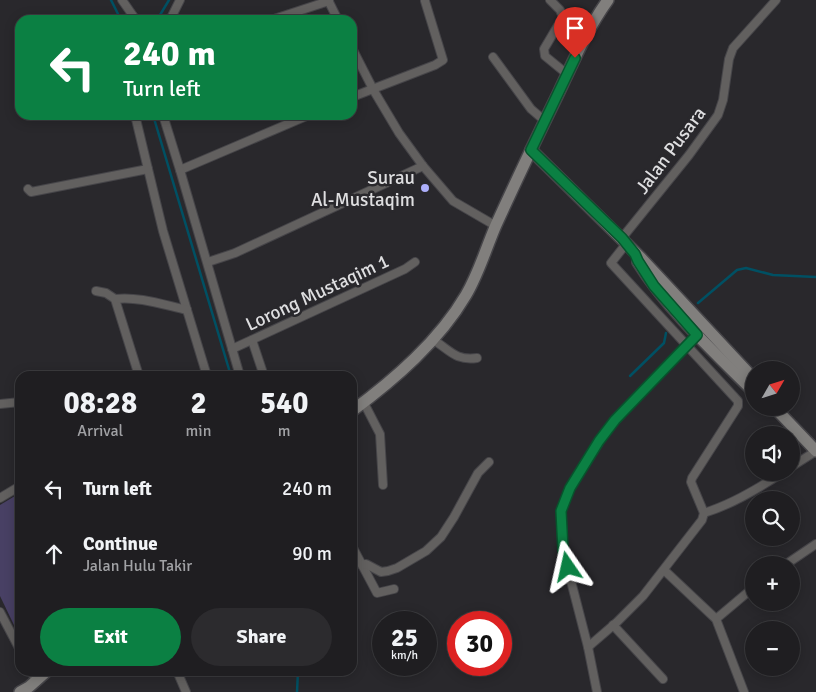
<!DOCTYPE html>
<html lang="en">
<head>
<meta charset="utf-8">
<style>
  :root { --surface:#1f1e21; --page:#2c2b2e; --text:#f1f3f6; --muted:#a1a2a5; --line:#3c3c3f; --accent:#0b8043 }
  body { margin:0; font-family:Signika,sans-serif; background:var(--page); color:var(--text); height:100vh; display:flex; flex-direction:column; font-size:19px; white-space:nowrap }
  * { box-sizing:border-box; margin:0 }
  p { font-size:16px; color:var(--muted) }
  .icon { flex:none; width:28px; height:28px; fill:none; stroke:currentColor; stroke-width:2; stroke-linecap:round; stroke-linejoin:round }
  .map { position:relative; flex:1; overflow:hidden }
  .panel { position:absolute; left:15px; top:371px; width:342px; height:305px; display:flex; flex-direction:column; background:var(--surface); border-radius:15px; box-shadow:0 2px 12px #0003,0 0 0 1px var(--line) }
  .panel>* { flex:none }
  .top-card { position:absolute; left:15px; top:15px; width:342px; height:105px; border-radius:15px; box-shadow:0 2px 12px #0003,0 0 0 1px var(--line); background:#0b8043; color:#fff; overflow:hidden }
  .needle { width:32px; rotate:51deg }
  .buttons { position:absolute; left:745px; top:361px; display:grid; gap:10px }
  .buttons a { display:grid; place-items:center; width:55px; height:55px; border-radius:50%; background:var(--surface); box-shadow:0 2px 12px #0003,0 0 0 1px var(--line); font-size:25px }
  .speed { position:absolute; left:372px; top:611px; display:flex; gap:10px; font-size:25px; font-weight:700; text-align:center }
  .speed>* { display:grid; place-content:center; width:65px; height:65px; border-radius:50%; background:var(--surface); box-shadow:0 2px 12px #0003,0 0 0 1px var(--line); line-height:1 }
  .speed small { font-size:12px; font-weight:400 }
  .speed .limit { border:8px solid #d22; background:#fff; color:#111 }
  .pin { position:absolute; display:grid; place-items:center; width:42px; height:42px; color:#fff; margin:-51px -21px; border-radius:50% 50% 50% 0; rotate:-45deg; box-shadow:0 0 5px #0007 }
  .pin .icon { rotate:45deg }
  .me { position:absolute; width:55px; margin:-28px; rotate:349deg; stroke-linejoin:round; filter:drop-shadow(0 0 4px #0008) }
  .turn { display:flex; align-items:center; gap:18px; height:105px; padding:0 25px; font-size:22px }
  .turn .icon { width:65px; height:65px; stroke-width:2.5 }
  .turn b { display:block; font-size:35px; line-height:42px }
  .eta { display:flex; justify-content:space-evenly; align-items:center; height:85px; text-align:center }
  .eta b { font-size:30px; font-weight:800; line-height:35px }
  .button { display:flex; gap:10px; margin-top:auto; padding:10px 25px }
  .button a { flex:1; height:58px; border-radius:30px; background:var(--accent); color:#fff; font-size:20px; font-weight:800; line-height:58px; text-align:center }
  .button a+a { background:var(--page); color:var(--text) }
  ul { padding:0; list-style:none }
  li { display:flex; align-items:center; gap:15px; height:65px; padding:0 25px }
  li div { flex:1 }
  li b { display:block; font-size:19px }
  li em { font-style:normal }
  .map>svg:first-child { display:block }
  .green { fill:#484064 }
  .lines { fill:none; stroke-linecap:round; stroke-linejoin:round }
  .stream { stroke:#005063; stroke-width:2.5 }
  .street-casing { stroke:#464549; stroke-width:10 }
  .secondary-casing { stroke:#464549; stroke-width:14 }
  .street { stroke:#62605f; stroke-width:8 }
  .secondary { stroke:#817f7d; stroke-width:11 }
  .route-casing { stroke:#07532c; stroke-width:12 }
  .route { stroke:#0b8043; stroke-width:9 }
  .poi-dot { fill:#adaffb; stroke:#29282c; stroke-width:2 }
  .labels { text-anchor:middle; stroke-width:5; stroke-linejoin:round; paint-order:stroke }
  .street-label { font-size:19px; fill:#dedee0; stroke:#29282c }
  .poi-label { font-size:19px; fill:#dedee0; stroke:#29282c; text-anchor:end }
</style>
</head>
<body>
<div class="map">
<svg width="816" height="692" viewBox="0 0 816 692">
  <rect width="100%" height="100%" fill="#29282c"/>
  <!-- green -->
  <polygon class="green" points="20,493 20,620 14,625 0,596 0,505"/>
  <g class="lines">
    <!-- stream -->
    <g class="stream">
      <polyline points="111,0 121,20"/>
      <polyline points="157,20 169,0"/>
      <polyline points="153,115 231,376"/>
      <polyline points="698,303 737,270 746,268 773,275 816,277"/>
      <polyline points="630,376 664,343 666,333"/>
      <polyline points="297,692 298,671"/>
    </g>
    <!-- street casing -->
    <g class="street-casing">
      <g id="street">
        <polyline points="122,0 136,20"/>
        <polyline points="328,0 338,20"/>
        <polyline points="550,0 560,10 563,17 544,49 545,56 567,74"/>
        <polyline points="170,20 180,0"/>
        <polyline points="271,20 329,1"/>
        <polyline points="352,48 374,91 399,133 423,166 453,201 496,226"/>
        <polyline points="493,57 531,109 545,121"/>
        <polyline points="352,97 435,65 443,60 425,1"/>
        <polyline points="163,115 180,170 309,115"/>
        <polyline points="148,169 163,231 207,376"/>
        <polyline points="180,170 240,376"/>
        <polyline points="28,189 31,192 148,169 135,115"/>
        <polyline points="622,238 689,155 718,115 723,100 729,59 733,48 776,0"/>
        <polyline points="208,262 235,253 423,166"/>
        <polyline points="96,291 106,293 115,299 139,376"/>
        <path d="M115 299C138 296 164 305 187 310"/>
        <path d="M432 339C450 350 455 361 477 358"/>
        <polyline points="252,340 264,376"/>
        <polyline points="232,349 405,269 415,262"/>
        <polyline points="364,403 380,434 383,485"/>
        <polyline points="0,404 20,402"/>
        <polyline points="791,467 816,451"/>
        <polyline points="0,498 20,486"/>
        <path d="M704 513C733 504 758 489 783 472"/>
        <polyline points="352,546 377,593 394,589"/>
        <polyline points="362,565 366,564 381,572 388,571 397,568 426,551 441,537 454,517 478,473 489,462"/>
        <polyline points="785,565 816,544"/>
        <polyline points="664,570 716,619 744,692"/>
        <polyline points="0,612 20,650"/>
        <polyline points="716,619 754,587"/>
        <polyline points="613,625 663,679"/>
        <polyline points="588,647 617,622 643,596 702,520 704,513 691,482 692,478 738,406 738,401 611,263 626,244"/>
        <polyline points="31,671 36,681"/>
        <polyline points="177,671 186,692"/>
        <polyline points="597,692 588,647 563,550 561,511 570,488 606,431 635,399 699,333"/>
      </g>
    </g>
    <!-- secondary casing -->
    <g class="secondary-casing">
      <g id="secondary">
        <polyline points="531,150 641,258 754,379"/>
        <path d="M638 262C669 311 713 351 754 392"/>
        <polyline points="775,408 816,451"/>
        <path d="M352 411C395 379 439 341 466 295 479 273 486 248 496 225 516 181 537 137 558 94 573 62 587 29 608 0"/>
        <polyline points="20,692 29,687 47,671"/>
      </g>
    </g>
    <!-- street -->
    <use href="#street" class="street"/>
    <!-- secondary -->
    <use href="#secondary" class="secondary"/>
  </g>
  <g class="lines">
    <!-- route casing -->
    <g class="route-casing">
      <polyline id="route" points="568,567 563,550 561,511 570,488 599,441 615,420 697,335 654,286 638,261 635,254 622,238 531,150 575,58"/>
    </g>
    <!-- route -->
    <use href="#route" class="route"/>
  </g>
  <!-- markers -->
  <circle class="poi-dot" cx="425" cy="188" r="5"/>
  <g class="labels">
    <!-- street labels -->
    <g class="street-label">
      <text transform="translate(670 150) rotate(-53)" y="7">Jalan Pusara</text>
      <text transform="translate(317 292) rotate(-25)" y="7">Lorong Mustaqim 1</text>
    </g>
    <!-- poi labels -->
    <g class="poi-label">
      <text x="415" y="184">Surau<tspan x="415" dy="22">Al-Mustaqim</tspan></text>
    </g>
  </g>
</svg>
<div class="buttons">
<a><svg class="needle" viewBox="-14 -14 28 28"><path d="M0-13l5 13h-10z" fill="#e53935"/><path d="M0 13l5-13h-10z" fill="#a1a2a5"/></svg></a>
<a><svg class="icon" aria-label="sound" viewBox="0 0 24 24"><path d="M4 9h4l5-4v14l-5-4H4zM17 9q2 3 0 6"/></svg></a>
<a><svg class="icon" aria-label="search" viewBox="0 0 24 24"><circle cx="10" cy="10" r="6"/><path d="M15 15l6 6"/></svg></a>
<a>+</a>
<a>−</a>
</div>
<div class="speed"><div>25<small>km/h</small></div><div class="limit">30</div></div>
<div class="pin" style="left:575px;top:58px;background:#d93025"><svg class="icon" aria-label="arrive" viewBox="0 0 24 24"><path d="M6 21V4h12l-3 4 3 4H6"/></svg></div>
<svg class="me" style="left:568px;top:567px" viewBox="-20 -20 40 40"><path d="M0-17L14 15 0 8-14 15z" fill="#0b8043" stroke="#fff" stroke-width="4"/></svg>
<div class="top-card">
<div class="turn"><svg class="icon" aria-label="left" viewBox="0 0 24 24"><path d="M17 20v-9H6M10 6l-5 5 5 5"/></svg><div><b>240 m</b>Turn left</div></div>
</div>
<section class="panel">
<div class="eta">
<div><b>08:28</b><p>Arrival</p></div>
<div><b>2</b><p>min</p></div>
<div><b>540</b><p>m</p></div>
</div>
<ul>
<li><svg class="icon" aria-label="left" viewBox="0 0 24 24"><path d="M17 20v-9H6M10 6l-5 5 5 5"/></svg><div><b>Turn left</b></div><em>240 m</em></li>
<li><svg class="icon" aria-label="ahead" viewBox="0 0 24 24"><path d="M12 20V5M6 11l6-6 6 6"/></svg><div><b>Continue</b><p>Jalan Hulu Takir</p></div><em>90 m</em></li>
</ul>
<div class="button"><a>Exit</a><a>Share</a></div>
</section>
</div>
</body>
</html>
